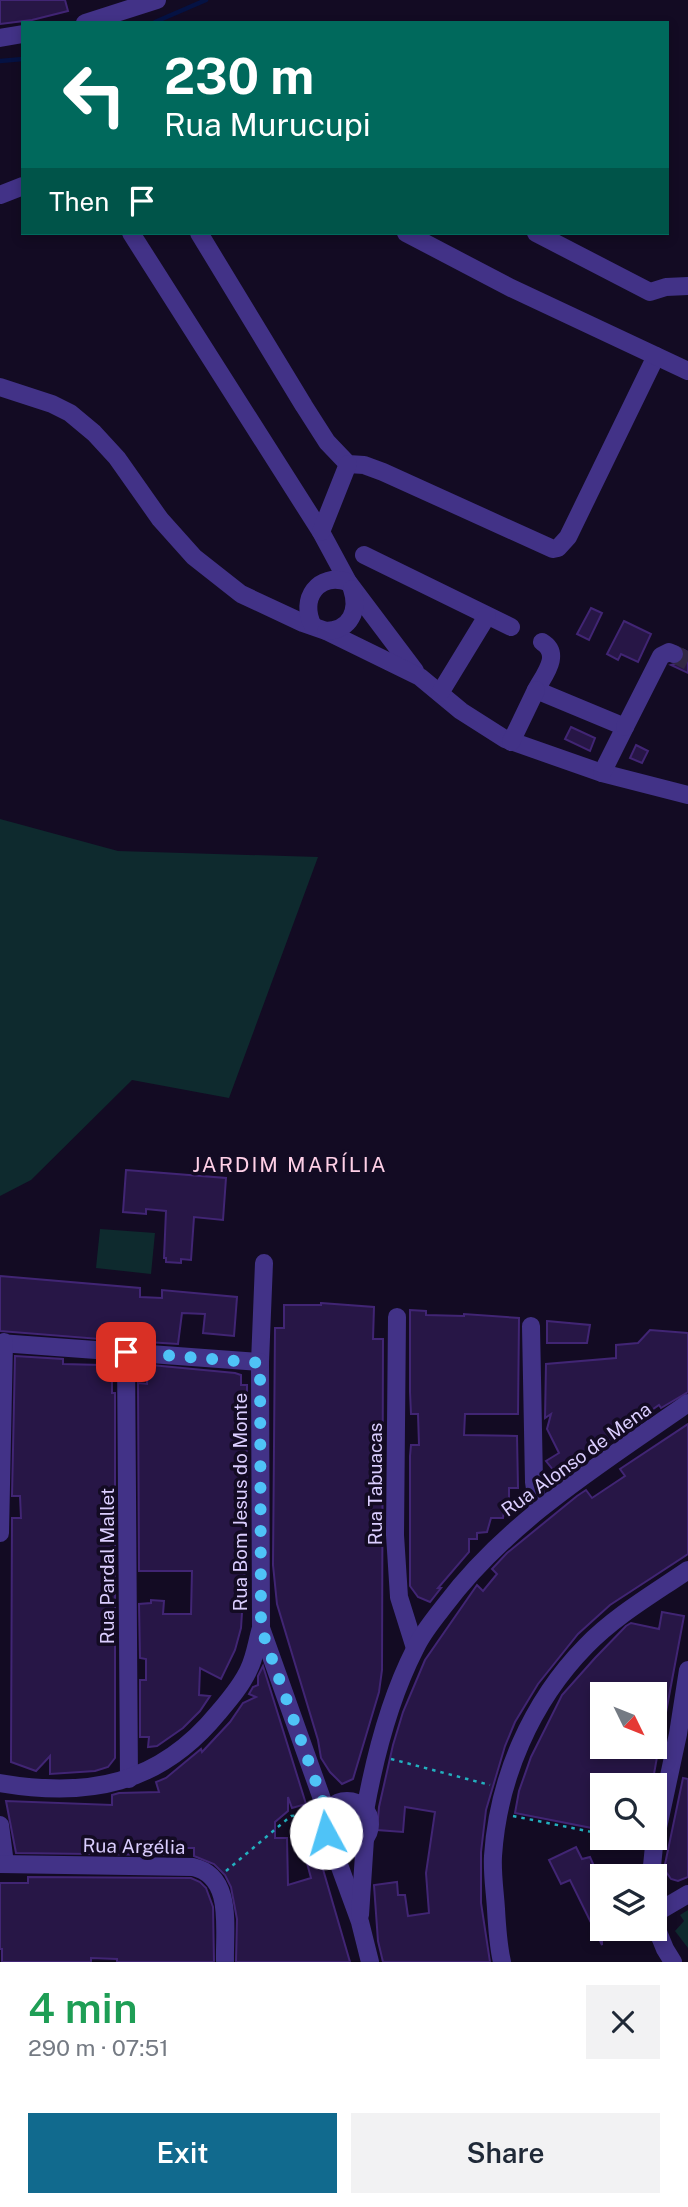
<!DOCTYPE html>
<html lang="en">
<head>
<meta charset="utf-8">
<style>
  :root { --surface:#fff; --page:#f2f2f3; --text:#1f2937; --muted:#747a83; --accent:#116a8e }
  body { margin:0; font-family:"Public Sans",sans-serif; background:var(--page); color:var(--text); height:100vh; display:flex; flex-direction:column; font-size:26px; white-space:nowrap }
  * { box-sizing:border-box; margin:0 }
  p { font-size:23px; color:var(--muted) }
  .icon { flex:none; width:38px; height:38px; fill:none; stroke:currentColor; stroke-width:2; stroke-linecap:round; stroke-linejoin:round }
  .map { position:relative; height:1962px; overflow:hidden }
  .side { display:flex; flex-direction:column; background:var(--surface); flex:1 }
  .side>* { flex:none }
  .banner { position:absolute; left:21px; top:21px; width:648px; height:214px; border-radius:0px; box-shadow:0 4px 10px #0003; background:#00695c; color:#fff; overflow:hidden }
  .needle { width:46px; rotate:133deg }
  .fabs { position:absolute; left:590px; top:1682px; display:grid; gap:14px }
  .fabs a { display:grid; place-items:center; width:77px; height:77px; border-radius:0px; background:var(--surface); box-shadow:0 4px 10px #0003; font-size:35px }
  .pin { position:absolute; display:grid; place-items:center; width:60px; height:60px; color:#fff; margin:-30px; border-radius:14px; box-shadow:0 4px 10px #0006 }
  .me { position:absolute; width:77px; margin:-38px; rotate:354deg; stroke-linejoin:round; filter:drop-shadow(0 0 5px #0008) }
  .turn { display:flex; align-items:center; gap:24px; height:147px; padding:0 28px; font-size:32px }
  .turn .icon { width:91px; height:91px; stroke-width:2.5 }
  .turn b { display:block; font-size:49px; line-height:60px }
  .then { display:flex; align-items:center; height:66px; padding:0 28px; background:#0003; gap:14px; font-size:26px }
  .round { display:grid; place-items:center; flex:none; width:74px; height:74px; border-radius:0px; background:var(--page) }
  .head { display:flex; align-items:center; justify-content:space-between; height:119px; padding:0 28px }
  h1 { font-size:42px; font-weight:600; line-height:52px; color:#1e9e55 }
  .button { display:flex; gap:14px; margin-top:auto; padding:14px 28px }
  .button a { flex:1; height:80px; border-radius:0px; background:var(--accent); color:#fff; font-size:28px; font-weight:600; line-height:80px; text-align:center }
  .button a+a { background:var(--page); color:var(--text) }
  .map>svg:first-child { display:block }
  .green { fill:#0e2a2e }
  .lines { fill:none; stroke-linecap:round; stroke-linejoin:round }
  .stream { stroke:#051243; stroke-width:4.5 }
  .building { fill:#271646; stroke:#412574; stroke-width:2 }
  .minor-tunnel { stroke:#312844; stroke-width:18; stroke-dasharray:18 9; stroke-linecap:butt }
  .path { stroke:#22b0bf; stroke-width:2.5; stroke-dasharray:3.5 5; stroke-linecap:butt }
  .minor { stroke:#423287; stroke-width:18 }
  .route { stroke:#4fc3f7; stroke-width:12; stroke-dasharray:0 21.6 }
  .labels { text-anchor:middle; stroke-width:7; stroke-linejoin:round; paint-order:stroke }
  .street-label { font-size:19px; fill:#dbceff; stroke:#130b23 }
  .neighbourhood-label { font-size:21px; letter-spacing:2px; fill:#ffd0e7; stroke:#130b23 }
</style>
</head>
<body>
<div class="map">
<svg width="688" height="1962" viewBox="0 0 688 1962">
  <rect width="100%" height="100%" fill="#130b23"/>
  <!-- green -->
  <g class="green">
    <polygon points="0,819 118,851 318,857 229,1098 132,1080 31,1180 0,1196"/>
    <polygon points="100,1229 155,1233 151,1274 96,1268"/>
    <circle cx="348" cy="1825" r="13"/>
    <polygon points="688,1910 688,1948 675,1931 684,1921 680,1915"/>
  </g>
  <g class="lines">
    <!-- stream -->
    <g class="stream">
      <polyline points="155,22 206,0"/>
      <polyline points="0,61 23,59"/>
    </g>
  </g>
  <!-- building -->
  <g class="building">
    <polygon points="0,0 65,0 68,11 32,20 0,24"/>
    <polygon points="591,608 602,613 589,640 577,634"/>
    <polygon points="624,621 651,634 638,662 621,654 618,660 607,654"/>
    <polygon points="684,650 688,652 688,673 671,665 682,662 685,658"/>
    <polygon points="571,727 595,738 590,751 565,739"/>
    <polygon points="636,745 648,751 642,763 630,758"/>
    <polygon points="126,1170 226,1178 223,1220 194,1217 191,1260 181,1259 181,1263 166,1262 166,1258 164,1258 166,1211 146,1209 146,1214 123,1212"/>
    <polygon points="0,1276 140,1288 140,1297 162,1298 162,1290 237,1297 234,1336 203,1333 205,1314 182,1313 178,1344 147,1342 148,1333 116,1331 112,1331 112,1340 0,1331"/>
    <polygon points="321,1303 374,1307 373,1339 383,1339 382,1670 379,1692 353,1779 342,1784 330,1772 321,1758 318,1740 277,1604 273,1565 275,1328 284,1328 284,1305 321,1305"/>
    <polygon points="410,1310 426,1311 426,1315 464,1316 464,1314 519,1318 518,1414 465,1414 464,1435 517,1436 518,1488 509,1488 509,1498 506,1499 503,1518 491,1518 487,1532 477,1533 477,1539 469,1539 469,1552 438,1588 441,1588 430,1602 418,1597 410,1586 410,1456 411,1445 419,1445 418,1414 411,1414 410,1392"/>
    <polygon points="547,1321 590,1325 587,1343 547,1343"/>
    <polygon points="650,1330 688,1333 688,1392 661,1408 659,1405 558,1476 546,1461 559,1453 547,1429 551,1414 545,1418 546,1364 616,1358 616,1345 638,1343"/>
    <polygon points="15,1356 63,1359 63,1364 101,1365 101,1370 112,1371 112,1393 115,1393 115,1758 108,1767 95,1771 50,1774 50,1756 36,1771 11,1762 12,1518 21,1518 20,1496 12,1496"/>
    <polygon points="151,1365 235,1373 241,1375 241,1385 247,1385 246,1550 241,1628 235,1650 221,1679 200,1668 199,1695 210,1696 200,1711 183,1728 157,1746 148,1747 149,1737 140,1737 140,1680 146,1680 146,1659 140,1658 139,1604 151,1603 151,1600 164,1601 163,1614 191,1614 192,1571 139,1571 138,1383 147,1384 147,1373 151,1373"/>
    <polygon points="688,1424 688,1554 610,1605 578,1634 538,1684 515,1722 505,1746 486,1810 481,1852 481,1903 490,1962 383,1962 378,1941 374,1885 397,1882 398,1895 405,1895 408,1916 429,1913 426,1873 435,1812 405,1807 403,1832 377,1830 379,1807 393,1745 403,1712 425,1660 477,1585 483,1591 497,1574 492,1569 507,1553 577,1496 586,1490 592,1498 625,1476 620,1469"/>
    <polygon points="662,1612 684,1616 661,1739 654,1738 654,1694 602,1694 600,1746 659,1746 652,1785 602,1785 602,1827 593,1826 592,1828 515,1813 519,1791 531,1757 562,1695 595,1658 626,1626 631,1623 659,1629"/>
    <polygon points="263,1666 306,1804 292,1808 288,1797 288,1811 275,1822 275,1838 287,1838 288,1885 311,1878 307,1863 320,1859 350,1962 236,1962 237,1919 231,1887 225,1875 214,1864 194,1856 194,1848 165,1848 165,1855 16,1853 6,1801 112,1805 112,1795 119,1793 159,1792 156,1782 166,1778 201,1749 202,1752 230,1722 243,1703 256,1697 249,1694 253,1687 258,1685 258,1676"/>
    <polygon points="683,1778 688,1779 688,1877 678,1881 671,1879 664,1869"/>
    <polygon points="576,1847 582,1859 590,1857 597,1873 602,1870 602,1945 570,1880 561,1884 549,1860"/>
    <polygon points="28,1877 191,1878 200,1882 206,1888 213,1907 214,1962 117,1962 117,1959 91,1958 91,1962 2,1962 2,1949 0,1949 0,1883 28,1883"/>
  </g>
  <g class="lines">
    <!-- minor-tunnel -->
    <polyline class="minor-tunnel" points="674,654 688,661"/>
    <!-- path -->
    <g class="path">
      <polyline points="391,1759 490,1785"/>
      <polyline points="513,1816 602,1834"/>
      <polyline points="617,1838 640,1843"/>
      <polyline points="226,1871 291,1816 312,1814"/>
    </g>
    <!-- minor -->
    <g class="minor">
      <polyline points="85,23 157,0"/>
      <polyline points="0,38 23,34"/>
      <polyline points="0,195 23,186"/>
      <polyline points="131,233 321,532 348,582 415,671"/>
      <polyline points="199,233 304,406 327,442 348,464 364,465 383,472 553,549 558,548 568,537 656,356"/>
      <polyline points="406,233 511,288 688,371"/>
      <polyline points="536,233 650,292 666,287 688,286"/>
      <polyline points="0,387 52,404 70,413 94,433 117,458 160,519 194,557 241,594 303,623 326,631 420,677 461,711 505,739 602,773 688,795"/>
      <polyline points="321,532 348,464"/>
      <polyline points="364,555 511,627"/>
      <path d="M313 626C299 599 318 572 348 582"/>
      <path d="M326 631C351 630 359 610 352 589"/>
      <path d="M542 642C562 654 544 675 536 690L625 727 602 773"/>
      <polyline points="440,693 487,616"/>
      <polyline points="625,727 661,656 669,652 674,654"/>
      <polyline points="511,742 536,690"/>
      <polyline points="264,1263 260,1362 261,1628 327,1813"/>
      <polyline points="397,1317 395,1535 399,1597 415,1648"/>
      <polyline points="531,1326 534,1482 538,1509"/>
      <polyline points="0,1343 260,1362"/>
      <polyline points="126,1352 129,1779"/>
      <polyline points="0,1533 4,1342"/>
      <path d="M0 1783C88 1798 159 1785 218 1713 229 1700 242 1685 249 1669 255 1657 257 1641 261 1628"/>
      <circle cx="347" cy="1824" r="23"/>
      <path d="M365 1811C375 1755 389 1700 415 1649 422 1633 434 1619 445 1605 509 1520 601 1464 688 1403"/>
      <polyline points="0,1825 5,1864"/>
      <polyline points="330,1840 360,1922 370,1962"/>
      <path d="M0 1864 193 1867C234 1876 224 1929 225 1962"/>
      <polyline points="651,1876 654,1846 678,1734 688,1670"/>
      <polyline points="654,1914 688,1894"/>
      <polyline points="360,1915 365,1839"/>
      <polyline points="654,1922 665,1949 673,1962"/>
      <path d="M502 1962C498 1945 497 1927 496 1909 495 1892 492 1874 493 1856 498 1779 531 1702 586 1646 615 1616 653 1594 688 1570"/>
    </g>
  </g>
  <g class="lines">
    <!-- route -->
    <polyline class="route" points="126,1352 260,1363 261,1628 327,1813 324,1825 326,1833"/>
  </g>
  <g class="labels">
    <!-- street labels -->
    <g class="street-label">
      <text transform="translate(576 1459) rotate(-36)" y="7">Rua Alonso de Mena</text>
      <text transform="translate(375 1484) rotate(-90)" y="7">Rua Tabuacas</text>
      <text transform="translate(240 1502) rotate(-90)" y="7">Rua Bom Jesus do Monte</text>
      <text transform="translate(107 1566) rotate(-90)" y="7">Rua Pardal Mallet</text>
      <text transform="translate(134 1846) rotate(1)" y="7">Rua Argélia</text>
    </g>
    <!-- neighbourhood labels -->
    <g class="neighbourhood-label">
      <text x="290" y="1172">JARDIM MARÍLIA</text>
    </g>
  </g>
</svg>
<div class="fabs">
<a><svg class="needle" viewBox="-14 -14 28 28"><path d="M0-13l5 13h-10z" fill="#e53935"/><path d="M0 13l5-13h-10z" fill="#747a83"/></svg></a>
<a><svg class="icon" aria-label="search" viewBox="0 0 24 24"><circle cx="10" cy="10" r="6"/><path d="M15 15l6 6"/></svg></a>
<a><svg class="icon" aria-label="layers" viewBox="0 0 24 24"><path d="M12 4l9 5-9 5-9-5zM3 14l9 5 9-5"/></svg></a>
</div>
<div class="pin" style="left:126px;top:1352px;background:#d93025"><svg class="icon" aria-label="arrive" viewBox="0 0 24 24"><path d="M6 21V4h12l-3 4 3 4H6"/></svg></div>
<svg class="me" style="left:326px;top:1833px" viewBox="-20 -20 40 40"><circle r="19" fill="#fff"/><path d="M0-13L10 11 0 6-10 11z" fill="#4fc3f7"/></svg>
<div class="banner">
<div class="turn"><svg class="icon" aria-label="left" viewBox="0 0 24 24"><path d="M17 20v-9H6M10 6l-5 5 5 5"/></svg><div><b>230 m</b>Rua Murucupi</div></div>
<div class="then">Then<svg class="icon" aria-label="arrive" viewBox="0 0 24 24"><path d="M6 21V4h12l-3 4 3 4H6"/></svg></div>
</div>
</div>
<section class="side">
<div class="head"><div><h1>4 min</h1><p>290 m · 07:51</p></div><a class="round"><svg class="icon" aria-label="close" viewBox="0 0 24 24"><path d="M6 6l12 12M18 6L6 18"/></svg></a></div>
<div class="button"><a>Exit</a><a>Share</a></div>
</section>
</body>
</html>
